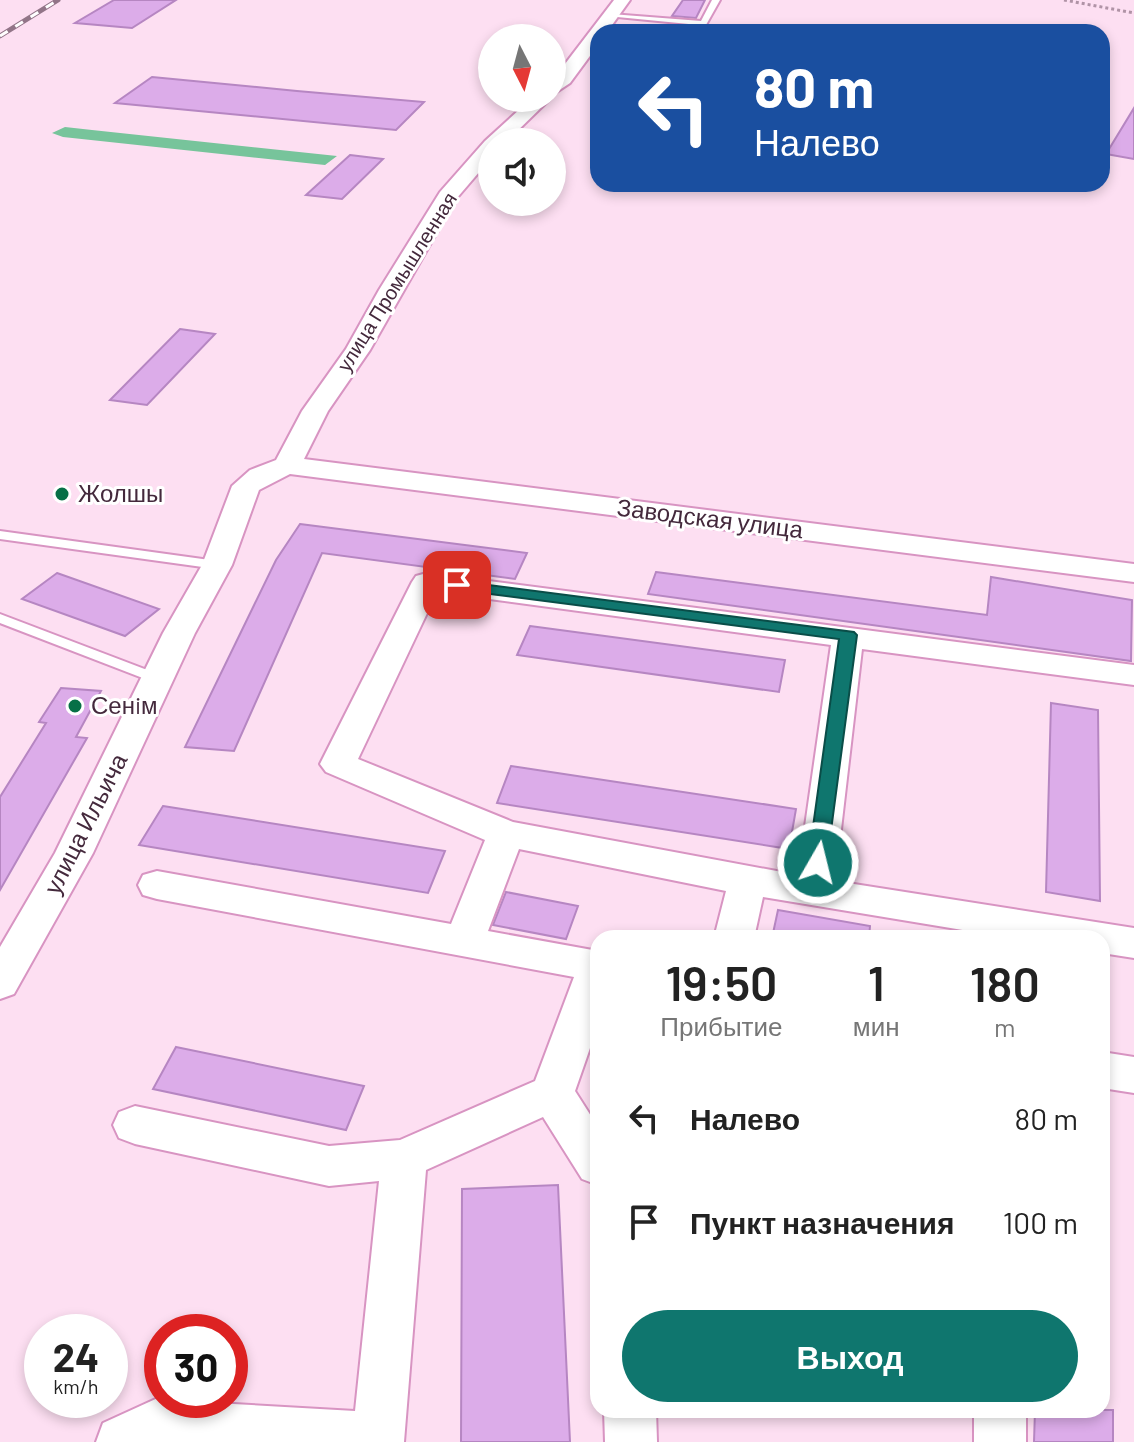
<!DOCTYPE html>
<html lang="ru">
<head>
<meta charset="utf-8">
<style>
  :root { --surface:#fff; --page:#f6f6f6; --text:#222; --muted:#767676; --accent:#0f766e }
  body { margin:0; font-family:Barlow,sans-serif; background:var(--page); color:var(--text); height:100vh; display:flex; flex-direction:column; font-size:30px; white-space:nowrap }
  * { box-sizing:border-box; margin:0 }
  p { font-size:26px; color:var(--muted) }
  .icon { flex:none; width:44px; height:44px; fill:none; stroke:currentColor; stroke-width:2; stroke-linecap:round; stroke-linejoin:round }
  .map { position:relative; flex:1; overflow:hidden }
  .side { position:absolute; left:590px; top:930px; width:520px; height:488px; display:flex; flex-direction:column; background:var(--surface); border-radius:24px; box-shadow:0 4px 12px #0003 }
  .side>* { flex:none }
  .banner { position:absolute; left:590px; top:24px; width:520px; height:168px; border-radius:24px; box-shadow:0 4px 12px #0003; background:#1a4fa0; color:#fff; overflow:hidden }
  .needle { width:52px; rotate:174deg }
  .fabs { position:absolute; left:478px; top:24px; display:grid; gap:16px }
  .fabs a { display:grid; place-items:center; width:88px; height:88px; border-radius:50%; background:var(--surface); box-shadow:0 4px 12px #0003; font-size:40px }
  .speed { position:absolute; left:24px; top:1314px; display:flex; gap:16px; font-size:40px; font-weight:700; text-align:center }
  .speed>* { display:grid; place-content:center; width:104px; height:104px; border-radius:50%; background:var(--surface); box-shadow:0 4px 12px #0003; line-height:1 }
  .speed small { font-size:20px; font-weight:400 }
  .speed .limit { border:12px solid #d22; background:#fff; color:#111 }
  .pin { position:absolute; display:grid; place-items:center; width:68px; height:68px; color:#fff; margin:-34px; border-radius:16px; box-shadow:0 4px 12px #0006 }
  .me { position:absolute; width:88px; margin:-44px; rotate:8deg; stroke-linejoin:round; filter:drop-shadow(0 0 6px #0008) }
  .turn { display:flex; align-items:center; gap:28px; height:168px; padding:0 32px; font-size:36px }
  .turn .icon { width:104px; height:104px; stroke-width:2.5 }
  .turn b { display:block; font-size:56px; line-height:68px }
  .eta { display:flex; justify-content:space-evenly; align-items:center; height:136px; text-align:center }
  .eta b { font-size:48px; font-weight:600; line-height:56px }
  .cta { display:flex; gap:16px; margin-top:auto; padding:16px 32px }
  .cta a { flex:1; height:92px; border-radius:48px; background:var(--accent); color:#fff; font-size:32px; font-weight:600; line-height:92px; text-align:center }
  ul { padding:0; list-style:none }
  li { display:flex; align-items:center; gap:24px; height:104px; padding:0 32px }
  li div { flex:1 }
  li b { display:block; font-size:30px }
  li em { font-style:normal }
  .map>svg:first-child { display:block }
  .forest { fill:#77c49b }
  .building { fill:#dcace9; stroke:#b686c2; stroke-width:2 }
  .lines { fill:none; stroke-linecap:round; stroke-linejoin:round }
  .lane-casing { stroke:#d894c2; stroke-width:4 }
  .street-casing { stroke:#d894c2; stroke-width:4 }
  .path { stroke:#b093a6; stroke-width:3; stroke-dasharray:3 3; stroke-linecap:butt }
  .lane { fill:#fff; fill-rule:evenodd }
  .street { fill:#fff; fill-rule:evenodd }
  .rail-casing { stroke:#927588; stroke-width:5 }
  .rail { stroke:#fff; stroke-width:3; stroke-dasharray:9; stroke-linecap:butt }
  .route { fill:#0f766e; stroke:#0a4d48; stroke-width:2 }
  .poi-dot { fill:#077047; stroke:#fff; stroke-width:3 }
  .labels { text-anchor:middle; stroke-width:6; stroke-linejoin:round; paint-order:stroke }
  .far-street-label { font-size:20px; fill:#44293c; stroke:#fff }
  .poi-label { font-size:24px; fill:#44293c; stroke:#fff; text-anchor:start }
  .street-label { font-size:24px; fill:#44293c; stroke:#fff }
</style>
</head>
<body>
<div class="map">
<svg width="1134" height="1442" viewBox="0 0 1134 1442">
  <rect width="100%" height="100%" fill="#fddff2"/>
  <!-- forest -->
  <polygon class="forest" points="65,127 92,130 337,156 325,165 63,137 52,133"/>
  <!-- building -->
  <g class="building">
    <polygon points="114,0 176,0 132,28 75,23"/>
    <polygon points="683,0 705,0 696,18 672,16"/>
    <polygon points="152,77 297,91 424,102 396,130 115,103"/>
    <polygon points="1134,108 1134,159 1106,154"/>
    <polygon points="350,155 383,159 342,199 306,195"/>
    <polygon points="180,329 215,334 147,405 110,400"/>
    <polygon points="300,524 527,553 515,579 322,553 234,751 185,747 276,560"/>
    <polygon points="656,572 987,615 991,577 1132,600 1131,661 648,594"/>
    <polygon points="57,573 159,609 125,636 22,599"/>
    <polygon points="530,626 785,660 779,692 517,655"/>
    <polygon points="61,688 101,691 76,737 87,738 0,890 0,797 46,723 39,722"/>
    <polygon points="1051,703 1098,710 1100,901 1046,892"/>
    <polygon points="511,766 796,809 789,849 497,803"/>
    <polygon points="163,806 445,851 428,893 139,845"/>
    <polygon points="506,892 578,906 566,939 493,925"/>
    <polygon points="778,910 870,926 869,938 772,938"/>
    <polygon points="176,1047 364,1086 346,1130 153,1089"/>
    <polygon points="558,1185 570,1442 461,1442 462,1189"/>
    <polygon points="1035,1410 1113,1410 1113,1442 1034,1442"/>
  </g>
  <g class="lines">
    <!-- lane casing -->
    <g class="lane-casing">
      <g id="lane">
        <polygon points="712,0 720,0 702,32 695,31 699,25 607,16 611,14 701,21"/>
        <polygon points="0,531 217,561 224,565 217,569 0,539"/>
        <polygon points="0,614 163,676 166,679 163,682 153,682 0,623"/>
      </g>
    </g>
    <!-- street casing -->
    <g class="street-casing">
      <g id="street">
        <polygon points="614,0 630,0 607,32 598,32 598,45 570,83 552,95 552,81"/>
        <polygon points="532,98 551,98 506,142 492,142 492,157 456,199 370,350 328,411 304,459 1134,564 1134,582 290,474 259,490 232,565 195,633 93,853 14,994 0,999 0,947 55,853 163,633 202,565 232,486 250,470 276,460 302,411 346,349 379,290 440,192 485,141"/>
        <path d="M427 573 1134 665V685L862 649 835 881 1134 928V958L1102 953V938H1011L763 897 754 938H714L726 891 519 849 488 931 598 951V1025L575 1091 598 1127V1185L582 1179 543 1117 426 1170 404 1442H96L103 1423 160 1397 162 1400 355 1411 379 1181 329 1186 135 1144 119 1138 113 1125 119 1112 135 1106 329 1146 400 1140 535 1081 574 977 157 899 143 895 138 885 143 875 157 871 451 924 485 840 326 772 320 764 412 582 416 576ZM437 592 831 645 798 875 513 822 358 759Z"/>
        <polygon points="1102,1052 1134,1057 1134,1093 1102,1088"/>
        <polygon points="604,1410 656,1410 657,1442 605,1442"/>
        <rect x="974" y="1410" width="52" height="32"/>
      </g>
    </g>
    <!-- path -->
    <polyline class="path" points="1064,0 1134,13"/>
    <!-- lane -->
    <use href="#lane" class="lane"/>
    <!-- street -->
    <use href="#street" class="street"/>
    <!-- rail casing -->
    <g class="rail-casing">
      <polyline id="rail" points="0,36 58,0"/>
    </g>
    <!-- rail -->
    <use href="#rail" class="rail"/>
  </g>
  <!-- route -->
  <polygon class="route" points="457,581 854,632 857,635 826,868 811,868 808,863 839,639 451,589 449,585"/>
  <!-- markers -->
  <g class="poi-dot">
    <circle cx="62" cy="494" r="8"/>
    <circle cx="75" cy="706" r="8"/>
  </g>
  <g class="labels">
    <!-- far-street labels -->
    <g class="far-street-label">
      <text transform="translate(397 282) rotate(-58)" y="7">улица Промышленная</text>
    </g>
    <!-- poi labels -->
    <g class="poi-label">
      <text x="78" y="502">Жолшы</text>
      <text x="91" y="714">Сенiм</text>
    </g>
    <!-- street labels -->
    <g class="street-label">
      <text transform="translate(710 519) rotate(7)" y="8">Заводская улица</text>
      <text transform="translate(86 824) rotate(-63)" y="8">улица Ильича</text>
    </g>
  </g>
</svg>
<div class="fabs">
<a><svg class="needle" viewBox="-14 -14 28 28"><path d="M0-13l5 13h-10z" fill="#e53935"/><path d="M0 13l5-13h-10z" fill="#767676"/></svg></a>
<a><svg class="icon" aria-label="sound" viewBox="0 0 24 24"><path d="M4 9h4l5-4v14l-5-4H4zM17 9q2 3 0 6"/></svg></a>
</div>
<div class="speed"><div>24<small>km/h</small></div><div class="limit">30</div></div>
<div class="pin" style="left:457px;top:585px;background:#d93025"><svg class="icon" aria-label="arrive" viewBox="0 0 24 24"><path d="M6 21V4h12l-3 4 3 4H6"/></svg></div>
<svg class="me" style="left:818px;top:863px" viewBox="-20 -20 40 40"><circle r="17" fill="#0f766e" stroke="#fff" stroke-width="3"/><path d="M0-11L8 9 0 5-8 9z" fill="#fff"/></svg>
<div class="banner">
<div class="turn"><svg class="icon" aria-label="left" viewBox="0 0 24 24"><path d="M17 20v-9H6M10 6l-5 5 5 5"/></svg><div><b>80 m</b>Налево</div></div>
</div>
<section class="side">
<div class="eta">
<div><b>19:50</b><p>Прибытие</p></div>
<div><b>1</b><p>мин</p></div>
<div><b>180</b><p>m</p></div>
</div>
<ul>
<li><svg class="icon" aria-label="left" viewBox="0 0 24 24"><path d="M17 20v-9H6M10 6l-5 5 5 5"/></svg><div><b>Налево</b></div><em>80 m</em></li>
<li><svg class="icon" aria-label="arrive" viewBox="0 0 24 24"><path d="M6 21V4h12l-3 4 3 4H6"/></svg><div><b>Пункт назначения</b></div><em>100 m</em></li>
</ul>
<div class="cta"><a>Выход</a></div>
</section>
</div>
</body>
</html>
